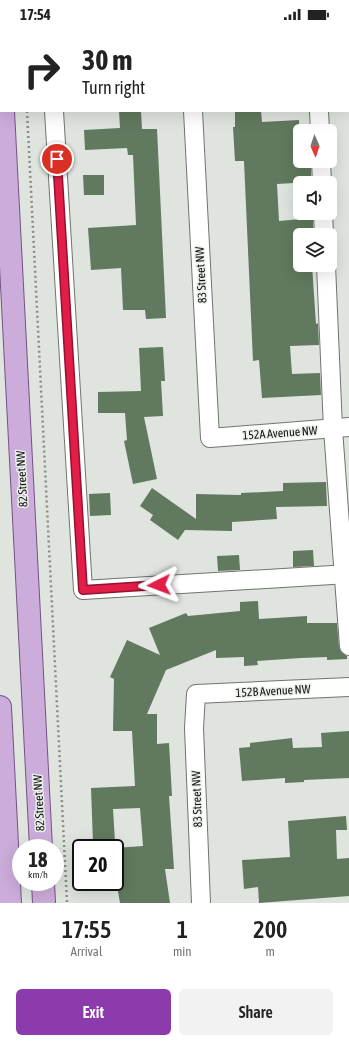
<!DOCTYPE html>
<html lang="en">
<head>
<meta charset="utf-8">
<style>
  :root { --surface:#fff; --page:#f2f2f2; --text:#222; --muted:#767676; --accent:#8b3bab }
  body { margin:0; font-family:"Asap Condensed",sans-serif; background:var(--page); color:var(--text); height:100vh; display:flex; flex-direction:column; font-size:15px; white-space:nowrap }
  * { box-sizing:border-box; margin:0 }
  p { font-size:13px; color:var(--muted) }
  .icon { flex:none; width:22px; height:22px; fill:none; stroke:currentColor; stroke-width:2; stroke-linecap:round; stroke-linejoin:round }
  .map { position:relative; height:875px; overflow:hidden }
  .details { display:flex; flex-direction:column; background:var(--surface); flex:1 }
  .details>* { flex:none }
  .guide { position:absolute; left:0px; top:0px; width:349px; height:84px; box-shadow:0 4px 16px #0002; background:#fff; color:var(--text); overflow:hidden }
  .needle { width:26px; rotate:177deg }
  .fabs { position:absolute; left:293px; top:96px; display:grid; gap:8px }
  .fabs a { display:grid; place-items:center; width:44px; height:44px; border-radius:6px; background:var(--surface); box-shadow:0 4px 16px #0002; font-size:20px }
  .speed { position:absolute; left:12px; top:811px; display:flex; gap:8px; font-size:20px; font-weight:700; text-align:center }
  .speed>* { display:grid; place-content:center; width:52px; height:52px; border-radius:50%; background:var(--surface); box-shadow:0 4px 16px #0002; line-height:1 }
  .speed small { font-size:10px; font-weight:400 }
  .speed .limit { border:2px solid #111; border-radius:6px; background:#fff; color:#111 }
  .pin { position:absolute; display:grid; place-items:center; width:34px; height:34px; color:#fff; margin:-17px; border:2px solid #fff; border-radius:50%; box-shadow:0 1px 4px #0007 }
  .me { position:absolute; width:44px; margin:-22px; rotate:267deg; stroke-linejoin:round; filter:drop-shadow(0 0 3px #0008) }
  .turn { display:flex; align-items:center; gap:14px; height:84px; padding:0 16px; font-size:18px }
  .turn .icon { width:52px; height:52px; stroke-width:2.5 }
  .turn b { display:block; font-size:28px; line-height:34px }
  .eta { display:flex; justify-content:space-evenly; align-items:center; height:68px; text-align:center }
  .eta b { font-size:24px; font-weight:600; line-height:28px }
  .button { display:flex; gap:8px; margin-top:auto; padding:8px 16px }
  .button a { flex:1; height:46px; border-radius:6px; background:var(--accent); color:#fff; font-size:16px; font-weight:600; line-height:46px; text-align:center }
  .button a+a { background:var(--page); color:var(--text) }
  .status { display:flex; justify-content:space-between; align-items:center; height:28px; padding:0 20px; background:var(--surface); direction:ltr }
  .status svg { height:11px; fill:currentColor }
  .map>svg:first-child { display:block }
  .building { fill:#61795e }
  .lines { fill:none; stroke-linecap:round; stroke-linejoin:round }
  .minor-casing { stroke:#70746f; stroke-width:20 }
  .major-casing { stroke:#755284; stroke-width:24 }
  .path { stroke:#898c88; stroke-width:2.5; stroke-dasharray:2 3; stroke-linecap:butt }
  .minor { stroke:#fff; stroke-width:18 }
  .major { stroke:#ccacda; stroke-width:22 }
  .route-casing { stroke:#92132f; stroke-width:10 }
  .route { stroke:#e11d48; stroke-width:7 }
  .labels { text-anchor:middle; stroke-width:3; stroke-linejoin:round; paint-order:stroke }
  .street-label { font-size:12px; fill:#131412; stroke:#ecf1ec }
</style>
</head>
<body>
<div class="status"><b>17:54</b><svg viewBox="0 0 49 12"><path d="M0 12V9h3v3zM5 12V6h3v6zM10 12V3h3v9zM15 12V0h3v12zM26 1h20v11H26zM47 4h2v5h-2z"/></svg></div>
<div class="map">
<svg width="349" height="875" viewBox="0 0 349 875">
  <rect width="100%" height="100%" fill="#dfe4df"/>
  <!-- building -->
  <g class="building">
    <polygon points="119,83 141,83 142,101 157,101 166,290 146,291 145,282 123,282 121,240 91,242 88,200 136,197 133,127 128,127 127,120 85,122 84,102 120,100"/>
    <polygon points="235,83 261,83 262,94 299,92 300,133 311,133 311,154 277,156 279,193 313,190 313,207 300,207 300,237 312,237 316,296 318,295 319,317 290,318 292,346 320,345 321,367 262,370 259,332 253,333 244,133 235,133 233,99 235,99"/>
    <polygon points="83,147 104,147 104,167 84,167"/>
    <polygon points="163,319 165,353 161,353 163,388 144,389 157,451 133,456 124,413 127,412 125,385 98,385 98,364 141,363 139,320"/>
    <polygon points="326,454 327,478 276,479 277,491 232,494 232,503 185,502 178,512 150,492 153,487 140,478 152,460 196,491 196,466 241,467 241,465 283,463 283,455"/>
    <polygon points="110,465 111,487 90,488 89,466"/>
    <polygon points="313,522 314,538 293,539 293,523"/>
    <polygon points="239,527 240,542 218,543 217,528"/>
    <polygon points="258,573 259,591 307,588 307,595 337,595 339,619 341,624 347,628 347,631 327,632 327,629 301,630 257,633 258,637 244,638 244,629 216,630 216,622 166,642 147,686 157,686 157,716 169,715 172,768 169,768 174,841 165,841 170,875 120,875 115,846 115,820 143,818 140,780 113,781 115,814 93,815 91,760 135,758 132,703 113,703 114,651 110,649 127,612 160,627 149,600 186,585 188,588 240,583 240,574"/>
    <polygon points="349,703 349,750 304,752 304,754 285,755 285,750 242,753 239,720 250,719 250,715 292,710 293,720 322,719 321,705"/>
    <polygon points="346,788 347,802 336,802 337,831 349,830 349,868 259,875 258,859 244,861 242,832 290,829 288,793"/>
  </g>
  <g class="lines">
    <!-- minor casing -->
    <g class="minor-casing">
      <g id="minor">
        <polyline points="49,0 49,1"/>
        <polyline points="188,0 188,1"/>
        <polyline points="315,0 315,1"/>
        <polyline points="54,83 83,562 349,546"/>
        <polyline points="193,83 210,410 349,399"/>
        <polyline points="319,83 320,103"/>
        <polyline points="321,133 322,155"/>
        <polyline points="323,185 324,207"/>
        <polyline points="326,237 333,401 349,618"/>
        <polyline points="201,875 194,700 196,666 349,659"/>
      </g>
    </g>
    <!-- major casing -->
    <g class="major-casing">
      <g id="major">
        <polyline points="0,21 1,41"/>
        <polyline points="3,83 41,820"/>
        <polyline points="0,679 10,875"/>
        <polyline points="43,854 44,875"/>
      </g>
    </g>
    <!-- path -->
    <g class="path">
      <polyline points="23,0 23,1"/>
      <polyline points="27,83 67,875"/>
    </g>
    <!-- minor -->
    <use href="#minor" class="minor"/>
    <!-- major -->
    <use href="#major" class="major"/>
  </g>
  <g class="lines">
    <!-- route casing -->
    <g class="route-casing">
      <polyline id="route" points="57,131 83,562 159,557"/>
    </g>
    <!-- route -->
    <use href="#route" class="route"/>
  </g>
  <g class="labels">
    <!-- street labels -->
    <g class="street-label">
      <text transform="translate(201 247) rotate(-93)" y="4">83 Street NW</text>
      <text transform="translate(280 405) rotate(-4)" y="4">152A Avenue NW</text>
      <text transform="translate(22 451) rotate(-93)" y="4">82 Street NW</text>
      <text transform="translate(273 663) rotate(-3)" y="4">152B Avenue NW</text>
      <text transform="translate(197 771) rotate(-92)" y="4">83 Street NW</text>
      <text transform="translate(39 775) rotate(-93)" y="4">82 Street NW</text>
    </g>
  </g>
</svg>
<div class="fabs">
<a><svg class="needle" viewBox="-14 -14 28 28"><path d="M0-13l5 13h-10z" fill="#e53935"/><path d="M0 13l5-13h-10z" fill="#767676"/></svg></a>
<a><svg class="icon" aria-label="sound" viewBox="0 0 24 24"><path d="M4 9h4l5-4v14l-5-4H4zM17 9q2 3 0 6"/></svg></a>
<a><svg class="icon" aria-label="layers" viewBox="0 0 24 24"><path d="M12 4l9 5-9 5-9-5zM3 14l9 5 9-5"/></svg></a>
</div>
<div class="speed"><div>18<small>km/h</small></div><div class="limit">20</div></div>
<div class="pin" style="left:57px;top:131px;background:#d93025"><svg class="icon" aria-label="arrive" viewBox="0 0 24 24"><path d="M6 21V4h12l-3 4 3 4H6"/></svg></div>
<svg class="me" style="left:159px;top:557px" viewBox="-20 -20 40 40"><path d="M0-17L14 15 0 8-14 15z" fill="#e11d48" stroke="#fff" stroke-width="4"/></svg>
<div class="guide">
<div class="turn"><svg class="icon" aria-label="right" viewBox="0 0 24 24"><path d="M7 20v-9h11M14 6l5 5-5 5"/></svg><div><b>30 m</b>Turn right</div></div>
</div>
</div>
<section class="details">
<div class="eta">
<div><b>17:55</b><p>Arrival</p></div>
<div><b>1</b><p>min</p></div>
<div><b>200</b><p>m</p></div>
</div>
<div class="button"><a>Exit</a><a>Share</a></div>
</section>
</body>
</html>
